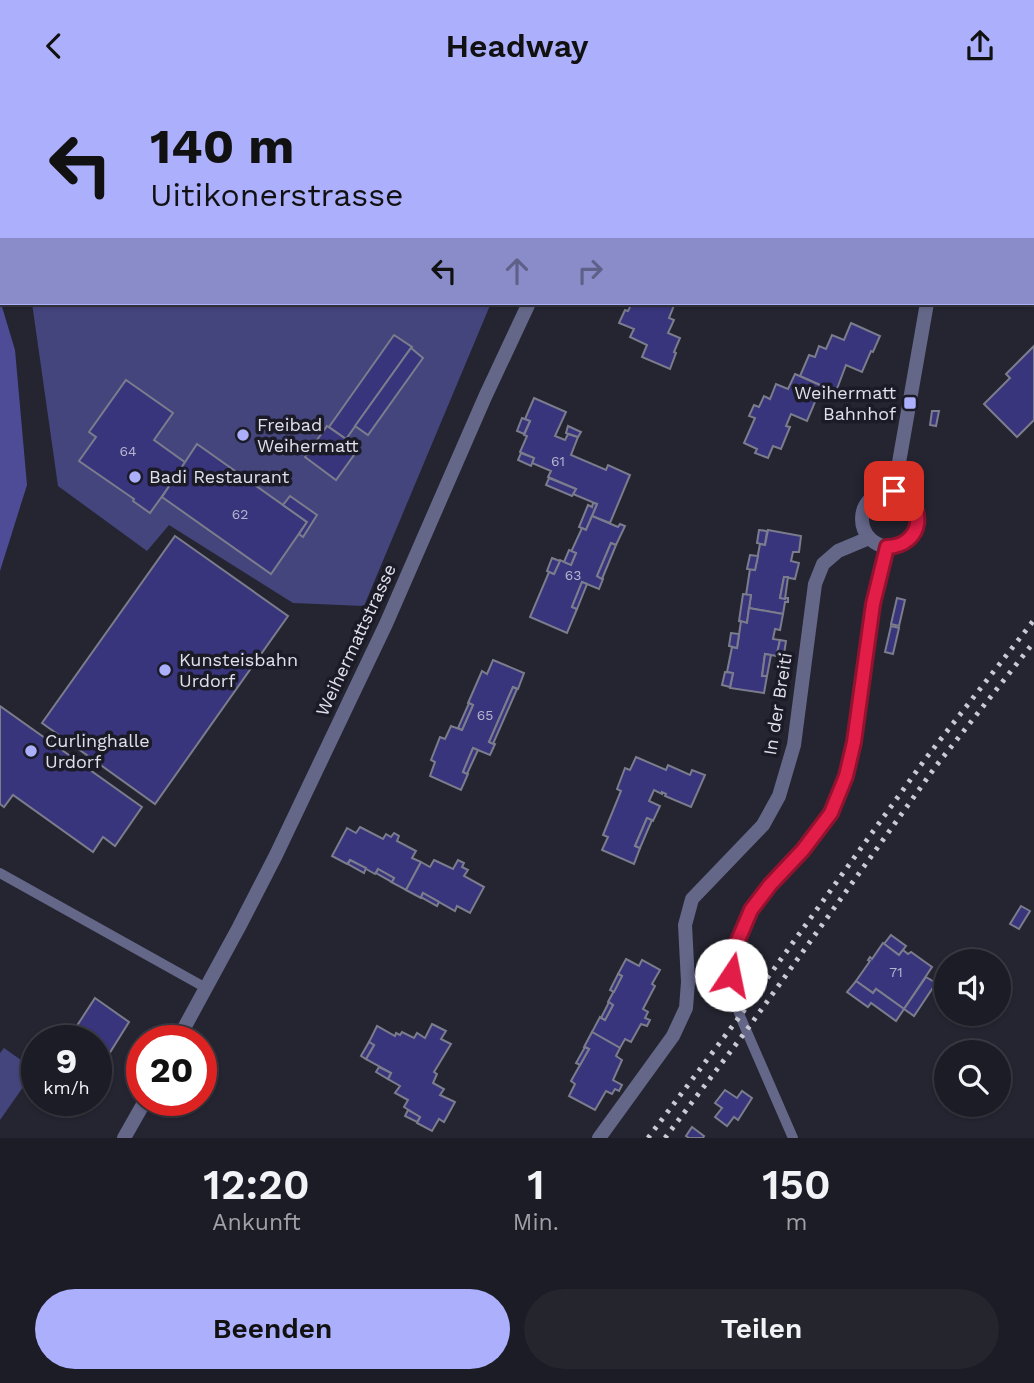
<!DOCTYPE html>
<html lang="de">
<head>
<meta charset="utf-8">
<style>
  :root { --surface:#1b1c25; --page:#24252d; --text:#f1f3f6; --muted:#a0a1a7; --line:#393a42; --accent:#acaffb }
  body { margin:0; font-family:"Work Sans",sans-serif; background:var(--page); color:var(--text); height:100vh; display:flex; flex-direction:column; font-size:26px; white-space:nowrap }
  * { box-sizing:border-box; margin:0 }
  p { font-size:23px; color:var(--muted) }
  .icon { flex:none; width:38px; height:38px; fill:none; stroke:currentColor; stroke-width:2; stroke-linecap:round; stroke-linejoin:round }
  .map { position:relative; height:1047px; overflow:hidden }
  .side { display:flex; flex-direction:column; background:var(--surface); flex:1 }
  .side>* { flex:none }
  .guide { position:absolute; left:0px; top:0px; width:1034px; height:214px; box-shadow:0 2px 5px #0004,0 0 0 2px var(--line); background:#acaffb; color:#111; overflow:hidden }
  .controls { position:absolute; left:934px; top:858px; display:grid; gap:14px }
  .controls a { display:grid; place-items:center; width:77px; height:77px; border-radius:50%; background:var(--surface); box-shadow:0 2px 5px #0004,0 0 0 2px var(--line); font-size:35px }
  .speed { position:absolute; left:21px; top:934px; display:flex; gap:14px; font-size:35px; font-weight:700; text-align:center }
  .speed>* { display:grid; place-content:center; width:91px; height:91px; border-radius:50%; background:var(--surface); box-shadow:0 2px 5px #0004,0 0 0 2px var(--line); line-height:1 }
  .speed small { font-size:18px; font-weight:400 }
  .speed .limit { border:10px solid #d22; background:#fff; color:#111 }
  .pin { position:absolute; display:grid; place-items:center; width:60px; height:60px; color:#fff; margin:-30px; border-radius:14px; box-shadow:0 4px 10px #0006 }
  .me { position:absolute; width:77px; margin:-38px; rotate:11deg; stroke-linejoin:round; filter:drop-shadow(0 0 5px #0008) }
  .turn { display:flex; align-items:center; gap:24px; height:147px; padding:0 35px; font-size:32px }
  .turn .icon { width:91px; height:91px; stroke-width:2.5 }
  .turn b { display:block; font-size:49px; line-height:60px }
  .lanes { display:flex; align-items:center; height:66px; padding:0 35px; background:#0003; justify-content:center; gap:35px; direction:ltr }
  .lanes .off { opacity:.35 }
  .eta { display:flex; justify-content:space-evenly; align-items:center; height:119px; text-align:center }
  .eta b { font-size:42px; font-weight:600; line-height:49px }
  .action { display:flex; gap:14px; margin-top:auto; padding:14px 35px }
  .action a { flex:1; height:80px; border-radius:42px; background:var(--accent); color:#111; font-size:28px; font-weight:600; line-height:80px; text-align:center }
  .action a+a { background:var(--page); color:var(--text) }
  header { display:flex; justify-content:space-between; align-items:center; height:91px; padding:0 35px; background:var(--accent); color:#111; font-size:32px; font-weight:600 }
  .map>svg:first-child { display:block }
  .green { fill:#45457e }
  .forest { fill:#4e4c96 }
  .building { fill:#39357c; stroke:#7b7c8c; stroke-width:2 }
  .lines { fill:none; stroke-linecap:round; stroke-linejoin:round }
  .service { stroke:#656789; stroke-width:10 }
  .minor { stroke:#656789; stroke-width:14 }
  .rail { stroke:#c9cad4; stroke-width:5; stroke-dasharray:3.5 7; stroke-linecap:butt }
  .route-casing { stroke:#92132f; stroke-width:18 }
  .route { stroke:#e11d48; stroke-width:12 }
  .poi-dot { fill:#acaffb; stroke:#1b1b27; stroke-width:2.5 }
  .labels { text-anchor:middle; stroke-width:7; stroke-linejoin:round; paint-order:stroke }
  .number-label { font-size:14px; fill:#b6b5ce }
  .poi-label { font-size:18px; fill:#dfe0e9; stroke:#1b1b27; text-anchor:start }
  .street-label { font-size:18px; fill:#dfe0e9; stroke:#1b1b27 }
</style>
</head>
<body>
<header><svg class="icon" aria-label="back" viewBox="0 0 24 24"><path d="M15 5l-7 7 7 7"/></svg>Headway<svg class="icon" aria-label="share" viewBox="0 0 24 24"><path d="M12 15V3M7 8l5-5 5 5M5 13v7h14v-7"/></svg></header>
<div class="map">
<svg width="1034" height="1047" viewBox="0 0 1034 1047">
  <rect width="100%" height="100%" fill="#242531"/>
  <!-- green -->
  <g class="green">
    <polygon points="1,0 579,0 578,2 2,2 2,7"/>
    <polygon points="32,212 491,212 364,515 293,512 169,434 147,460 58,395"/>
    <polygon points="4,957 35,979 0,1029 0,962"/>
  </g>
  <!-- forest -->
  <polygon class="forest" points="0,209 15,259 27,394 0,480"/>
  <!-- building -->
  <g class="building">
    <polygon points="632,212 675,212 669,227 674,229 668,242 680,247 674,261 676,262 670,278 642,266 647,254 630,246 634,238 619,232 625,219 628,220"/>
    <polygon points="851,232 880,245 873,261 871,260 862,281 846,274 835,303 828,300 829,298 800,285 809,264 815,266 819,255 826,258 832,244 844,249"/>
    <polygon points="394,244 412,256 411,257 346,348 329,336"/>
    <polygon points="1034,255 1034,329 1017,346 984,313 1010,287 1006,283"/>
    <polygon points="411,257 423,267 368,344 355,335"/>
    <polygon points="795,283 829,298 824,309 817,306 807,330 791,323 786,335 790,336 781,358 773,355 768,367 755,362 757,358 744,352 755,327 749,325 754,314 759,316 764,305 770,308 776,293 788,298"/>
    <polygon points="126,289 173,322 154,349 186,372 150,422 133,410 134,408 79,370 96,346 89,341"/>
    <polygon points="534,307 566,321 555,345 565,349 568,343 578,346 571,364 606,379 608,374 630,384 610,432 592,425 597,413 573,403 576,398 548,386 551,380 532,372 534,367 520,361 527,345 524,344 530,330 525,328"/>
    <polygon points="932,320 939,320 936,335 930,334"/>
    <polygon points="522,327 530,330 524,343 517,340"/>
    <polygon points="327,335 359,357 336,389 305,366"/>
    <polygon points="568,335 581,341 578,346 566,342"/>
    <polygon points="197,353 307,431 271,483 162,406"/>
    <polygon points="521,362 534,367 531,375 518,369"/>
    <polygon points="549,387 576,398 572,405 546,394"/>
    <polygon points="290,405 317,424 303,446 299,443 307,431 283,414"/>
    <polygon points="593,412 597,413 586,439 579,436 588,414 592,416"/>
    <polygon points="592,425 618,436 620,433 625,435 616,454 611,452 597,485 603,488 599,498 582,491 572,516 577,518 567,542 530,526 549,481 554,483 560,469 571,474 576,462 571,461 582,437 586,439"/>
    <polygon points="759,439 767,440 765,454 757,452"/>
    <polygon points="768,439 801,445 799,461 793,461 791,470 799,472 795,488 784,486 780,507 788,507 788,511 785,511 783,523 749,517 751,504 746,504 750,478 755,479 760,453 765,454"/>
    <polygon points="175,445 288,525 155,713 42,632"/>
    <polygon points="611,452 616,454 602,488 597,485"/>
    <polygon points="569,459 576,462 571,474 564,471"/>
    <polygon points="750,464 758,465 755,479 747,478"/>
    <polygon points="552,467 560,470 554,483 547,480"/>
    <polygon points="784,486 788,486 785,508 780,507"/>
    <polygon points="582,491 587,493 577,518 572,516"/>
    <polygon points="743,503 751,504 747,532 739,530"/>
    <polygon points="897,507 905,509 899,535 891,533"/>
    <polygon points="749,517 783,523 780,539 775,538 773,548 780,549 777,565 765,563 762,585 767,585 764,602 730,597 733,582 727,581 732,556 737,557 741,530 747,532"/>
    <polygon points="891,535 899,537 893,563 885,561"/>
    <polygon points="731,542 739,543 737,557 729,555"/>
    <polygon points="780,549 786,550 784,563 777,562"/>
    <polygon points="765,563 771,564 767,585 762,585"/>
    <polygon points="493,569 524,582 518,598 513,596 489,651 495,653 490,664 473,657 463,681 468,683 461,699 430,685 435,671 431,669 440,646 445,648 451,635 462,639 473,614 468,612 482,580 487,583"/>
    <polygon points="725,581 733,582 730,596 722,594"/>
    <polygon points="513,596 517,598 493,653 489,651"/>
    <polygon points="469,612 473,614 462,639 458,637"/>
    <polygon points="0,615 142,716 115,755 103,746 93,761 13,704 4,716 0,713"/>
    <polygon points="473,657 478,659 467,683 463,681"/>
    <polygon points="636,666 666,679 668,674 690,684 692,679 705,684 691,716 665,705 666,703 662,701 662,703 654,699 649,710 660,715 653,730 647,727 635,755 640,757 634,773 602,759 608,746 603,744 621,700 617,698 625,677 630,679"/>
    <polygon points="647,727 652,729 640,757 635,755"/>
    <polygon points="360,736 383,748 386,743 391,746 394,742 399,745 397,750 416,760 412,767 421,771 406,799 391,791 394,787 378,778 375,783 350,769 347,773 332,765 347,737 356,742"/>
    <polygon points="350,769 366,777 364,782 348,773"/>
    <polygon points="434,769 453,778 458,769 464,772 462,776 468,779 464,785 484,796 470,822 457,815 455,820 423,802 421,807 406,799 421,771 430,776"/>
    <polygon points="378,778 394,787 392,791 376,782"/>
    <polygon points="423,802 439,811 437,815 421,806"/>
    <polygon points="1021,815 1030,820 1019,838 1010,833"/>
    <polygon points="891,844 906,855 899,864 884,853"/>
    <polygon points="883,852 899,864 903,859 908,863 911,861 932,876 904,918 876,898 873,902 856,890 870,870 868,869 870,866 872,868"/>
    <polygon points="626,868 639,875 642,869 660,879 652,893 655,895 643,918 648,921 645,927 650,929 647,935 641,933 631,951 625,948 620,957 592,941 600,926 605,929 613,914 608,911 622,885 618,883"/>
    <polygon points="618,883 622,885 614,901 610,899"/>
    <polygon points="926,886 936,892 914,925 904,918"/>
    <polygon points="856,890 873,902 876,898 904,918 896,930 871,912 868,916 847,901"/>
    <polygon points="95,907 129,931 99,979 96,977 96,950 67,950"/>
    <polygon points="609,911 613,914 605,929 601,927"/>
    <polygon points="432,933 446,940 441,948 451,953 434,981 437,983 433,992 444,998 440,1004 455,1011 444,1031 439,1028 432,1040 417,1032 420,1026 404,1016 408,1009 395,1002 400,995 388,988 391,982 366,968 374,954 369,951 377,935 395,945 396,942 400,944 402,941 414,947 417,942 425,947"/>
    <polygon points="592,941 620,957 616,965 622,969 613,989 622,994 619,1000 615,998 612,1003 606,1000 595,1019 569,1005 575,993 571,990 589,958 584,956"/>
    <polygon points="369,951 374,954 366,968 361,965"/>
    <polygon points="585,956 589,958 580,974 576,972"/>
    <polygon points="379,976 391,982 388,988 376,981"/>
    <polygon points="725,999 737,1007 742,1000 752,1007 738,1029 734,1026 727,1035 715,1026 722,1017 715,1012"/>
    <polygon points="408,1019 420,1026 417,1031 405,1025"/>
    <polygon points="692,1036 704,1045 703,1047 689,1047 686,1045"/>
  </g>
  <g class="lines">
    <!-- service -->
    <g class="service">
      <polyline points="0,782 206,897"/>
      <polyline points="793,1047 740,925 732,900 731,884 736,854 751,819 770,794 803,759 831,722 846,685 854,651 873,513 887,456"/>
    </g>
    <!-- minor -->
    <g class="minor">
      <polyline points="619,2 620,0"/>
      <polyline points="962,2 963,0"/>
      <polyline points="894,400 927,212"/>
      <circle cx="890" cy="428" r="28"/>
      <polyline points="177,950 239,836 276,764 386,533 485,306 529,212"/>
      <polyline points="124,1047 145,1010"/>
      <polyline points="599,1047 673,945 686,917 688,891 685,834 692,808 763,734 779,705 794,654 815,493 823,473 838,460 869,447"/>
    </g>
    <!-- rail -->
    <g class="rail">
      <polyline points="648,1047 740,925 926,667 1034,529"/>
      <polyline points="665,1047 746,940 936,675 1034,551"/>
    </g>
  </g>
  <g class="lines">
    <!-- route casing -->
    <g class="route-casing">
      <path id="route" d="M731 884 736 854 751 819 770 794 803 759 831 722 846 685 854 651 873 513 887 456C923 455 929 412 894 400"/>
    </g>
    <!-- route -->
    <use href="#route" class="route"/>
  </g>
  <!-- markers -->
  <g class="poi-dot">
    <rect x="903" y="305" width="14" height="14" rx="3.5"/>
    <circle cx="243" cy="344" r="7"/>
    <circle cx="135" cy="386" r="7"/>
    <circle cx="165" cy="579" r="7"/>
    <circle cx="31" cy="660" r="7"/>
  </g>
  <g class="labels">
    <!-- number labels -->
    <g class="number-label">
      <text x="128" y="365">64</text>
      <text x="558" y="375">61</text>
      <text x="240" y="428">62</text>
      <text x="573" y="489">63</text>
      <text x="485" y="629">65</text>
      <text x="896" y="886">71</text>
    </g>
    <!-- poi labels -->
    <g class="poi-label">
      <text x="896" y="308" text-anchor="end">Weihermatt<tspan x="896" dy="21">Bahnhof</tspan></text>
      <text x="257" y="340">Freibad<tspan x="257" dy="21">Weihermatt</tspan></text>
      <text x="149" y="392">Badi Restaurant</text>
      <text x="179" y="575">Kunsteisbahn<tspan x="179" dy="21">Urdorf</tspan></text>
      <text x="45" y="656">Curlinghalle<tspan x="45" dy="21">Urdorf</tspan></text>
    </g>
    <!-- street labels -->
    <g class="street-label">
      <text transform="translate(356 549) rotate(-65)" y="6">Weihermattstrasse</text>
      <text transform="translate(778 613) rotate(-81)" y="6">In der Breiti</text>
    </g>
  </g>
</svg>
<div class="controls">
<a><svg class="icon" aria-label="sound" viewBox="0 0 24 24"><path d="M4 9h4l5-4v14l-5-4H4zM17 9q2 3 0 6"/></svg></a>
<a><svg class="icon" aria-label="search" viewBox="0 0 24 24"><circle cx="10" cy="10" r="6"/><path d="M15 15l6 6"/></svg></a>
</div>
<div class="speed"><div>9<small>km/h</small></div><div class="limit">20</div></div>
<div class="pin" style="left:894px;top:400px;background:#d93025"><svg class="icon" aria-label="arrive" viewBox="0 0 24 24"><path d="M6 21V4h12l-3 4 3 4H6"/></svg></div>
<svg class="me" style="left:731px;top:884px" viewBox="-20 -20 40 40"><circle r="19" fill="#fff"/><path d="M0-13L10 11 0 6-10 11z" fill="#e11d48"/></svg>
<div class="guide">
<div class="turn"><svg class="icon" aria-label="left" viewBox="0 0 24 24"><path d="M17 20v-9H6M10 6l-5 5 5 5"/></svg><div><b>140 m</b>Uitikonerstrasse</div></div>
<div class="lanes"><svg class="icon" aria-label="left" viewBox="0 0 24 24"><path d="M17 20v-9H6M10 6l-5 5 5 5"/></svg><svg class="icon off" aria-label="ahead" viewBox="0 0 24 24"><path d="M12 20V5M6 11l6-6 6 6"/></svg><svg class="icon off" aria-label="right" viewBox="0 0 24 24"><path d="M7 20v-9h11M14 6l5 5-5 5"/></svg></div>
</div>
</div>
<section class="side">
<div class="eta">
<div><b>12:20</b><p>Ankunft</p></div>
<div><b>1</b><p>Min.</p></div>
<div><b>150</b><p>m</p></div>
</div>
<div class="action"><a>Beenden</a><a>Teilen</a></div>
</section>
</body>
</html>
